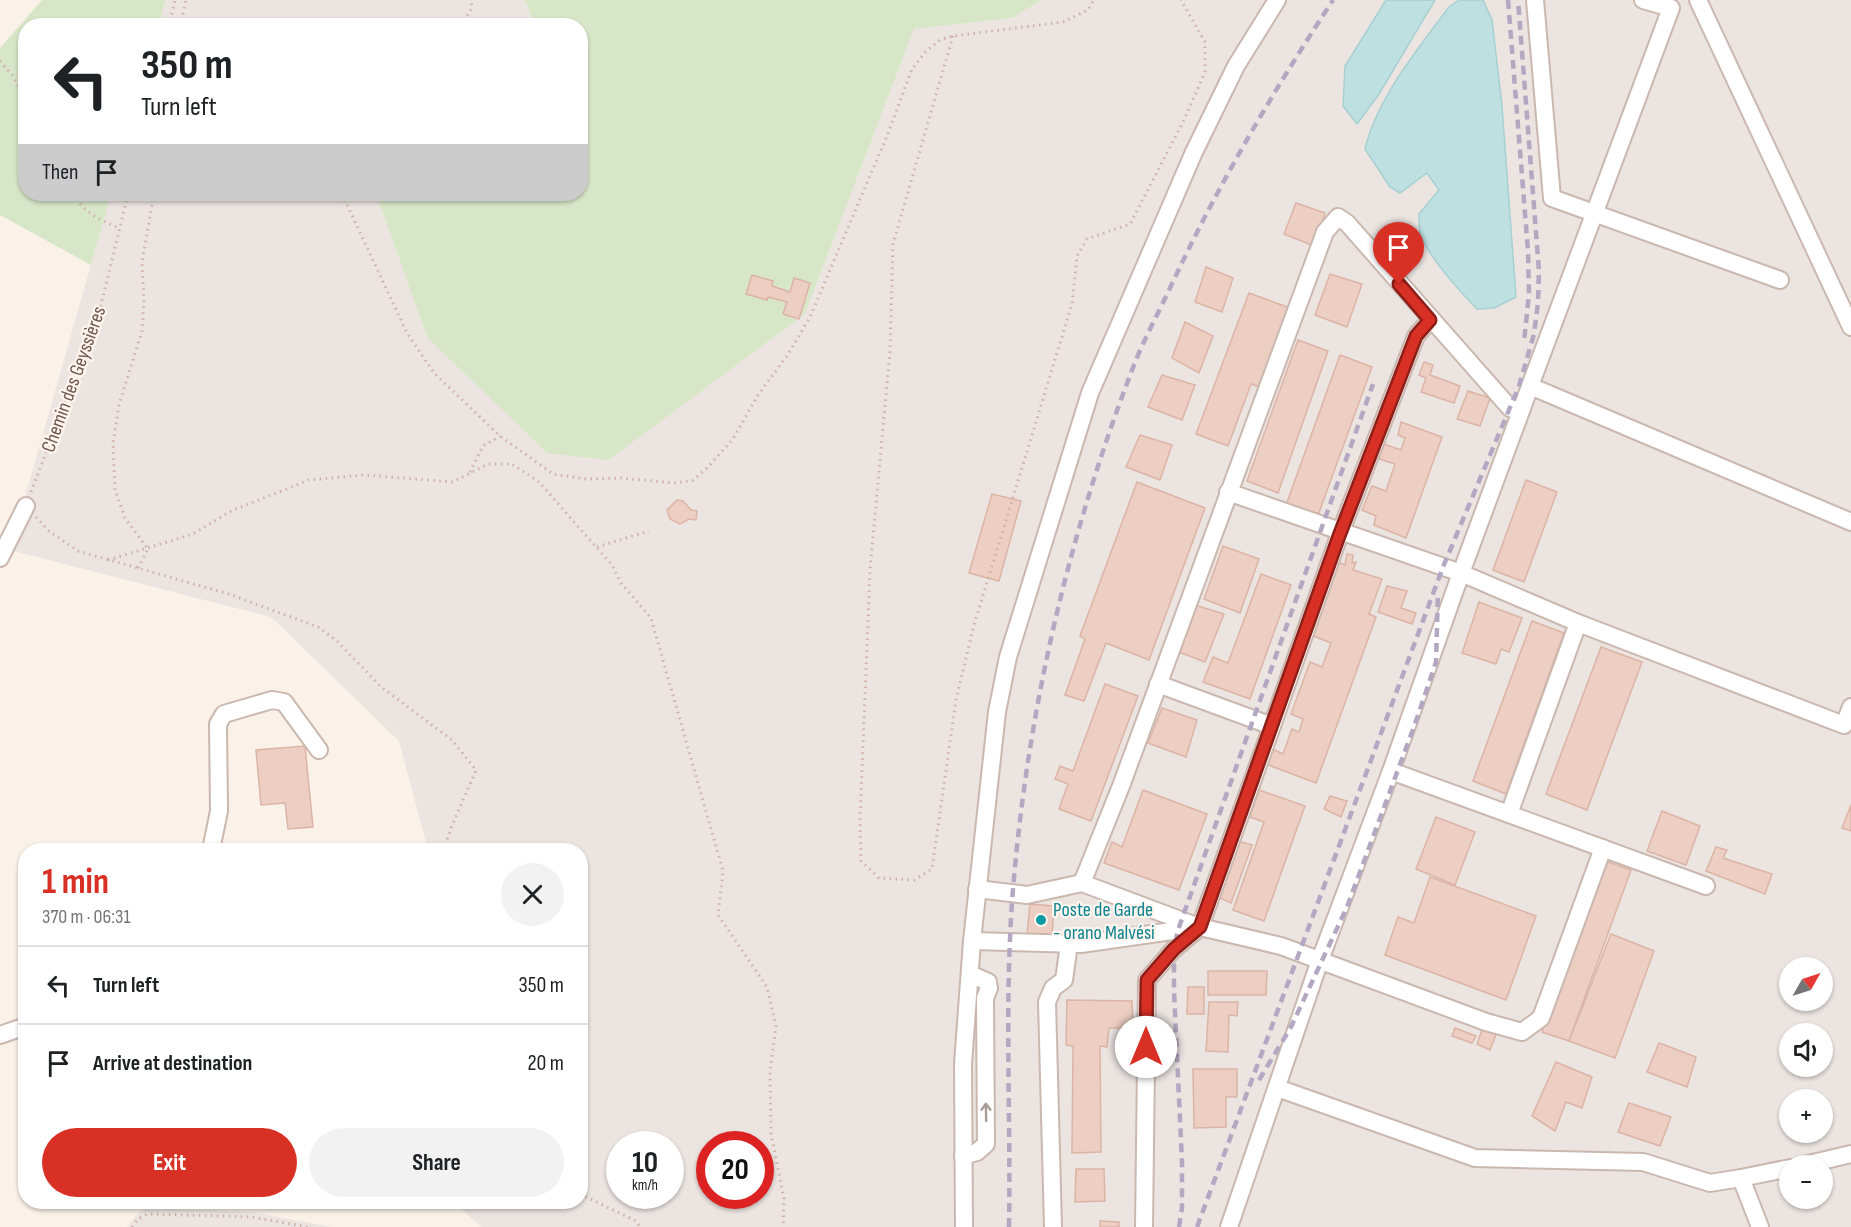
<!DOCTYPE html>
<html lang="en">
<head>
<meta charset="utf-8">
<style>
  :root { --surface:#fff; --page:#f2f2f2; --text:#202124; --muted:#757577; --line:#e0e0e0; --accent:#d93025 }
  body { margin:0; font-family:"Sofia Sans Condensed",sans-serif; background:var(--page); color:var(--text); height:100vh; display:flex; flex-direction:column; font-size:22px; white-space:nowrap }
  * { box-sizing:border-box; margin:0 }
  p { font-size:20px; color:var(--muted) }
  .icon { flex:none; width:33px; height:33px; fill:none; stroke:currentColor; stroke-width:2; stroke-linecap:round; stroke-linejoin:round }
  .map { position:relative; flex:1; overflow:hidden }
  .drawer { position:absolute; left:18px; top:843px; width:570px; height:366px; display:flex; flex-direction:column; background:var(--surface); border-radius:24px; box-shadow:0 2px 4px #0004 }
  .drawer>* { flex:none }
  .top-card { position:absolute; left:18px; top:18px; width:570px; height:183px; border-radius:24px; box-shadow:0 2px 4px #0004; background:#fff; color:var(--text); overflow:hidden }
  .needle { width:39px; rotate:51deg }
  .buttons { position:absolute; left:1779px; top:957px; display:grid; gap:12px }
  .buttons a { display:grid; place-items:center; width:54px; height:54px; border-radius:50%; background:var(--surface); box-shadow:0 2px 4px #0004; font-size:30px }
  .speed { position:absolute; left:606px; top:1131px; display:flex; gap:12px; font-size:30px; font-weight:700; text-align:center }
  .speed>* { display:grid; place-content:center; width:78px; height:78px; border-radius:50%; background:var(--surface); box-shadow:0 2px 4px #0004; line-height:1 }
  .speed small { font-size:15px; font-weight:400 }
  .speed .limit { border:9px solid #d22; background:#fff; color:#111 }
  .pin { position:absolute; display:grid; place-items:center; width:51px; height:51px; color:#fff; margin:-62px -26px; border-radius:50% 50% 50% 0; rotate:-45deg; box-shadow:0 0 6px #0007 }
  .pin .icon { rotate:45deg }
  .me { position:absolute; width:66px; margin:-33px; rotate:0deg; stroke-linejoin:round; filter:drop-shadow(0 0 4px #0008) }
  .turn { display:flex; align-items:center; gap:21px; height:126px; padding:0 24px; font-size:27px }
  .turn .icon { width:78px; height:78px; stroke-width:2.5 }
  .turn b { display:block; font-size:42px; line-height:51px }
  .then { display:flex; align-items:center; height:57px; padding:0 24px; background:#0003; gap:12px; font-size:22px }
  .round { display:grid; place-items:center; flex:none; width:63px; height:63px; border-radius:32px; background:var(--page) }
  .summary { display:flex; align-items:center; justify-content:space-between; height:102px; padding:0 24px }
  h1 { font-size:36px; font-weight:700; line-height:45px; color:var(--accent) }
  .cta { display:flex; gap:12px; margin-top:auto; padding:12px 24px }
  .cta a { flex:1; height:69px; border-radius:36px; background:var(--accent); color:#fff; font-size:24px; font-weight:700; line-height:69px; text-align:center }
  .cta a+a { background:var(--page); color:var(--text) }
  ul { padding:0; list-style:none }
  li { display:flex; align-items:center; gap:18px; height:78px; padding:0 24px; border-top:2px solid var(--line) }
  li div { flex:1 }
  li b { display:block; font-size:22px }
  li em { font-style:normal }
  .map>svg:first-child { display:block }
  .industrial { fill:#ebe4e1; fill-rule:evenodd }
  .green { fill:#d8e6c8 }
  .water { fill:#bfe0e1; stroke:#a6d0d1; stroke-width:1.5 }
  .building { fill:#eccec3; stroke:#dcb4a5; stroke-width:1.5 }
  .lines { fill:none; stroke-linecap:round; stroke-linejoin:round }
  .minor-casing { stroke:#cab8af; stroke-width:20 }
  .path { stroke:#d0b1a6; stroke-width:3; stroke-dasharray:1.5 4.5; stroke-linecap:butt }
  .minor { stroke:#fff; stroke-width:16 }
  .rail { stroke:#b3a7c2; stroke-width:4.5; stroke-dasharray:9 6; stroke-linecap:butt }
  .oneway { stroke:#a99a95 }
  .route-casing { stroke:#8d1f18; stroke-width:15 }
  .route { stroke:#d93025; stroke-width:10 }
  .culture-dot { fill:#0f9aa8; stroke:#fdf5ee; stroke-width:2 }
  .labels { text-anchor:middle; stroke-width:4.5; stroke-linejoin:round; paint-order:stroke }
  .street-label { font-size:20px; fill:#70574f; stroke:#fdf5ee }
  .culture-label { font-size:20px; fill:#0d838f; stroke:#fdf5ee; text-anchor:start }
</style>
</head>
<body>
<div class="map">
<svg width="1851" height="1227" viewBox="0 0 1851 1227">
  <rect width="100%" height="100%" fill="#faf1e8"/>
  <!-- industrial -->
  <g class="industrial">
    <polygon points="166,0 525,0 533,20 527,26 158,26"/>
    <path d="M1041 0H1851V1227H482L455 1204V1202H580V850H428L399 741 271 617 10 550 111 194H376L427 337 609 460 805 314 914 29 1013 18ZM1790 968H1822V1000H1790ZM1790 1034H1822V1066H1790ZM1790 1100H1822V1132H1790ZM620 1144H670V1196H620ZM710 1144H760V1196H710ZM1790 1166H1822V1198H1790Z"/>
    <polygon points="147,1208 251,1212 331,1227 127,1227 139,1212"/>
  </g>
  <!-- green -->
  <g class="green">
    <polygon points="42,0 166,0 158,25 26,26 26,194 111,194 91,265 0,215 0,48"/>
    <polygon points="525,0 1041,0 1013,18 914,29 805,314 609,460 547,453 427,337 376,194 580,194 580,26 527,25 533,20"/>
  </g>
  <!-- water -->
  <g class="water">
    <polygon points="1386,0 1435,0 1379,94 1357,124 1343,106 1345,66"/>
    <path d="M1459 0H1483L1492 20 1502 106 1516 297 1494 308 1477 309C1460 292 1427 255 1420 233 1419 227 1419 220 1419 214L1439 190 1427 173 1400 193 1390 187 1365 149C1377 98 1418 49 1449 7Z"/>
  </g>
  <!-- building -->
  <g class="building">
    <polygon points="1296,203 1325,213 1314,246 1284,234"/>
    <polygon points="1206,267 1233,278 1222,312 1195,302"/>
    <polygon points="1330,274 1362,284 1347,327 1315,315"/>
    <polygon points="752,275 773,281 772,286 790,292 794,278 810,283 799,319 783,314 787,302 768,297 767,300 746,294"/>
    <polygon points="1249,293 1290,308 1260,387 1251,384 1228,446 1196,434"/>
    <polygon points="1185,322 1213,336 1199,373 1172,358"/>
    <polygon points="1298,340 1328,351 1278,493 1247,481"/>
    <polygon points="1340,355 1372,367 1317,518 1286,505"/>
    <polygon points="1424,362 1433,365 1430,375 1460,386 1454,403 1421,392 1426,378 1419,375"/>
    <polygon points="1162,375 1195,385 1182,420 1148,407"/>
    <polygon points="1468,391 1490,398 1480,426 1457,419"/>
    <polygon points="1401,422 1442,437 1406,538 1374,525 1376,516 1362,510 1372,486 1386,491 1395,464 1379,459 1384,444 1401,450 1405,438 1398,435"/>
    <polygon points="1140,435 1172,445 1160,480 1126,467"/>
    <polygon points="1526,480 1557,492 1524,582 1493,570"/>
    <polygon points="1137,482 1205,508 1149,660 1106,643 1084,701 1065,695 1085,639 1080,636"/>
    <polygon points="992,494 1021,501 999,581 969,573"/>
    <polygon points="677,500 683,501 691,510 697,511 696,520 689,519 680,524 670,519 667,510"/>
    <polygon points="1223,546 1259,559 1240,613 1204,599"/>
    <polygon points="1347,554 1353,555 1352,563 1356,562 1353,570 1382,579 1369,614 1376,617 1316,783 1263,763 1268,747 1283,754 1292,729 1299,732 1303,719 1291,714 1310,662 1322,667 1331,643 1311,635 1338,562 1345,565"/>
    <polygon points="1261,574 1291,585 1250,699 1203,682 1213,657 1228,663"/>
    <polygon points="1387,586 1407,591 1401,608 1416,613 1412,624 1378,612"/>
    <polygon points="1479,602 1522,618 1509,652 1501,649 1496,664 1462,653"/>
    <polygon points="1195,605 1224,614 1205,662 1179,652"/>
    <polygon points="1532,621 1564,633 1506,794 1473,781"/>
    <polygon points="1601,647 1642,662 1587,810 1546,794"/>
    <polygon points="1105,684 1138,696 1091,821 1059,809 1068,784 1055,779 1060,766 1073,771"/>
    <polygon points="1162,708 1197,720 1186,757 1148,743"/>
    <polygon points="305,746 313,827 288,829 285,803 261,805 256,750"/>
    <polygon points="1143,790 1207,814 1179,890 1104,863 1112,842 1122,847"/>
    <polygon points="1259,790 1305,806 1264,921 1233,910 1264,822 1250,817"/>
    <polygon points="1330,796 1347,801 1341,817 1324,809"/>
    <polygon points="1851,805 1851,831 1842,828"/>
    <polygon points="1662,811 1700,826 1686,865 1647,851"/>
    <polygon points="1436,817 1475,832 1455,885 1416,869"/>
    <polygon points="1238,841 1252,845 1231,903 1218,897"/>
    <polygon points="1716,847 1727,850 1723,858 1772,874 1765,894 1706,871"/>
    <polygon points="1605,861 1631,870 1569,1041 1542,1032"/>
    <polygon points="1430,877 1536,916 1506,1000 1385,955 1398,917 1414,923"/>
    <polygon points="1030,904 1054,906 1052,937 1027,934"/>
    <polygon points="1611,934 1654,951 1615,1058 1569,1041"/>
    <polygon points="1208,971 1267,971 1266,995 1208,995"/>
    <polygon points="1188,987 1204,987 1204,1014 1187,1014"/>
    <polygon points="1067,1000 1132,1001 1133,1028 1109,1028 1107,1047 1100,1046 1101,1152 1072,1153 1073,1046 1066,1045"/>
    <polygon points="1209,1002 1238,1002 1237,1016 1229,1015 1228,1052 1206,1051"/>
    <polygon points="1483,1027 1497,1032 1490,1050 1477,1044"/>
    <polygon points="1455,1028 1476,1036 1472,1043 1452,1036"/>
    <polygon points="1659,1043 1696,1057 1687,1087 1647,1072"/>
    <polygon points="1556,1062 1592,1077 1582,1108 1566,1102 1555,1131 1532,1116"/>
    <polygon points="1193,1069 1237,1069 1237,1097 1226,1097 1226,1127 1194,1128"/>
    <polygon points="1629,1103 1671,1117 1660,1146 1618,1132"/>
    <polygon points="1076,1169 1104,1169 1105,1201 1075,1202"/>
    <polygon points="1100,1221 1119,1222 1119,1227 1100,1227"/>
  </g>
  <g class="lines">
    <!-- minor casing -->
    <g class="minor-casing">
      <g id="minor">
        <polyline points="1535,0 1552,198 1780,280"/>
        <polyline points="1698,0 1851,327"/>
        <polyline points="1530,386 1671,8 1643,0"/>
        <polyline points="1521,411 1530,386 1851,522"/>
        <polyline points="1228,492 1461,573 1578,623 1509,814"/>
        <polyline points="0,558 26,506"/>
        <polyline points="1578,623 1844,725 1851,707"/>
        <polyline points="1272,726 1339,536 1416,336 1430,320"/>
        <polyline points="1391,771 1706,886"/>
        <polyline points="211,850 219,811 218,724 224,714 272,700 284,702 319,750"/>
        <polyline points="1082,883 1199,927"/>
        <polyline points="977,889 1027,895 1082,883 1121,786 1325,232 1338,217 1347,223 1510,408 1521,411 1461,573 1391,771 1320,960 1229,1227"/>
        <polyline points="972,941 1081,944 1200,927 1281,946 1486,1022 1522,1032 1541,1018 1603,848"/>
        <polyline points="0,1035 26,1026"/>
        <polyline points="1283,1090 1475,1158 1643,1162 1710,1183 1741,1178 1760,1227"/>
        <polyline points="963,1156 977,1152 986,1144 985,998 989,988 988,982 970,974"/>
        <polyline points="1800,1166 1851,1154"/>
        <polyline points="1741,1178 1790,1168"/>
        <polyline points="964,1227 963,1064 972,941 997,712 1008,657 1090,393 1194,152 1236,66 1277,0"/>
        <polyline points="1053,1227 1047,1002 1053,988 1064,980 1069,944"/>
        <polyline points="1144,1227 1147,980 1174,949 1200,927 1272,726 1158,684"/>
      </g>
    </g>
    <!-- path -->
    <g class="path">
      <polyline points="169,26 175,0"/>
      <polyline points="180,26 186,0"/>
      <polyline points="461,26 472,8 471,0"/>
      <polyline points="953,36 893,244 890,351 870,570 860,821 861,861 879,878 914,880 932,869 956,700 974,625 1072,304 1077,256 1087,239 1130,224 1184,120 1205,72 1205,42 1181,0"/>
      <polyline points="0,61 13,76 26,101"/>
      <path d="M73 194C83 212 100 220 119 228"/>
      <polyline points="342,194 407,333 434,373 500,436 553,474 586,479 621,478 676,483 693,480 707,468 733,439 758,395 787,356 810,317 887,136 912,69 926,51 940,40 953,36 1063,22 1088,10 1094,0"/>
      <polyline points="470,472 483,446 500,436"/>
      <polyline points="31,492 99,313 128,194"/>
      <path d="M36 517 49 531 78 551 229 594 318 627 337 641 380 686 452 740 476 770C470 786 444 839 445 850"/>
      <polyline points="597,547 649,531"/>
      <polyline points="108,560 193,534 231,511 309,480 364,475 453,482 488,464 512,464 539,482 612,565 621,583 651,618 723,871 718,915 767,987 776,1026 770,1072 771,1133 784,1199 783,1227"/>
      <polyline points="138,568 148,549 125,518 115,490 113,444 119,405 142,331 144,302 142,262 154,194"/>
      <polyline points="580,1194 636,1221 640,1227"/>
      <polyline points="132,1227 138,1219 148,1214 252,1217 308,1227"/>
    </g>
    <!-- minor -->
    <use href="#minor" class="minor"/>
    <!-- rail -->
    <g class="rail">
      <polyline points="1508,0 1528,251 1529,294 1524,342"/>
      <polyline points="1259,1080 1291,1027 1347,907 1415,724 1436,662 1438,592"/>
      <path d="M1009 1227C1011 1115 1004 1001 1013 889 1028 708 1069 533 1134 365 1144 339 1158 314 1170 288 1217 187 1272 93 1333 0"/>
      <polyline points="1179,1227 1182,1208 1182,1162 1174,991 1174,949 1178,930 1373,384"/>
      <polyline points="1197,1227 1443,567 1519,386 1534,334 1538,303 1539,271 1518,0"/>
    </g>
  </g>
  <!-- one-way arrows -->
  <defs><path id="oneway-shaft" d="M-6 0H5M1.5-3L5.5 0L1.5 3" fill="none" stroke-width="1.6" stroke-linecap="round" stroke-linejoin="round" transform="scale(1.5)"/></defs>
  <use class="oneway" href="#oneway-shaft" transform="translate(986 1112) rotate(-91)"/>
  <g class="lines">
    <!-- route casing -->
    <g class="route-casing">
      <polyline id="route" points="1146,1047 1147,980 1174,949 1200,927 1339,536 1416,336 1430,320 1399,284"/>
    </g>
    <!-- route -->
    <use href="#route" class="route"/>
  </g>
  <!-- markers -->
  <circle class="culture-dot" cx="1041" cy="920" r="6"/>
  <g class="labels">
    <!-- street labels -->
    <g class="street-label">
      <text transform="translate(73 379) rotate(-70)" y="7">Chemin des Geyssières</text>
    </g>
    <!-- culture labels -->
    <g class="culture-label">
      <text x="1053" y="916">Poste de Garde<tspan x="1053" dy="23">- orano Malvési</tspan></text>
    </g>
  </g>
</svg>
<div class="buttons">
<a><svg class="needle" viewBox="-14 -14 28 28"><path d="M0-13l5 13h-10z" fill="#e53935"/><path d="M0 13l5-13h-10z" fill="#757577"/></svg></a>
<a><svg class="icon" aria-label="sound" viewBox="0 0 24 24"><path d="M4 9h4l5-4v14l-5-4H4zM17 9q2 3 0 6"/></svg></a>
<a>+</a>
<a>−</a>
</div>
<div class="speed"><div>10<small>km/h</small></div><div class="limit">20</div></div>
<div class="pin" style="left:1399px;top:284px;background:#d93025"><svg class="icon" aria-label="arrive" viewBox="0 0 24 24"><path d="M6 21V4h12l-3 4 3 4H6"/></svg></div>
<svg class="me" style="left:1146px;top:1047px" viewBox="-20 -20 40 40"><circle r="19" fill="#fff"/><path d="M0-13L10 11 0 6-10 11z" fill="#d93025"/></svg>
<div class="top-card">
<div class="turn"><svg class="icon" aria-label="left" viewBox="0 0 24 24"><path d="M17 20v-9H6M10 6l-5 5 5 5"/></svg><div><b>350 m</b>Turn left</div></div>
<div class="then">Then<svg class="icon" aria-label="arrive" viewBox="0 0 24 24"><path d="M6 21V4h12l-3 4 3 4H6"/></svg></div>
</div>
<section class="drawer">
<div class="summary"><div><h1>1 min</h1><p>370 m · 06:31</p></div><a class="round"><svg class="icon" aria-label="close" viewBox="0 0 24 24"><path d="M6 6l12 12M18 6L6 18"/></svg></a></div>
<ul>
<li><svg class="icon" aria-label="left" viewBox="0 0 24 24"><path d="M17 20v-9H6M10 6l-5 5 5 5"/></svg><div><b>Turn left</b></div><em>350 m</em></li>
<li><svg class="icon" aria-label="arrive" viewBox="0 0 24 24"><path d="M6 21V4h12l-3 4 3 4H6"/></svg><div><b>Arrive at destination</b></div><em>20 m</em></li>
</ul>
<div class="cta"><a>Exit</a><a>Share</a></div>
</section>
</div>
</body>
</html>
